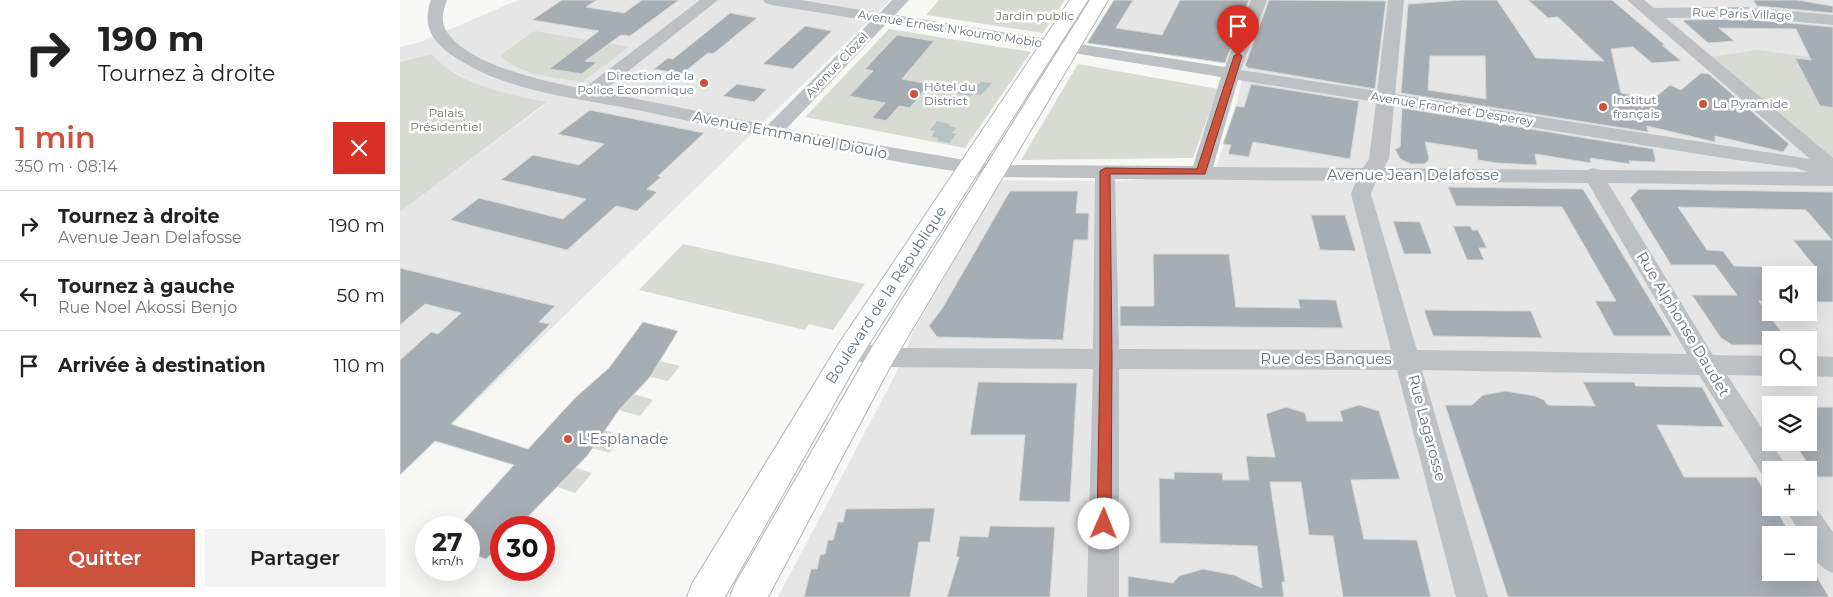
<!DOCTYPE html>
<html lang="fr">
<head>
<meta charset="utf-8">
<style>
  :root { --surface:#fff; --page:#f2f2f2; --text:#222; --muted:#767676; --line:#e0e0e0; --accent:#cd523e }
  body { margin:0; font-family:Montserrat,sans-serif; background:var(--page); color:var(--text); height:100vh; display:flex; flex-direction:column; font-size:19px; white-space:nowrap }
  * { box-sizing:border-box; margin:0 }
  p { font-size:16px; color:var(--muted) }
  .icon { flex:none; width:28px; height:28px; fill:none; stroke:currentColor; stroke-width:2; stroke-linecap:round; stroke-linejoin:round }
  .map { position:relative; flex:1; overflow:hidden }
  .sheet { display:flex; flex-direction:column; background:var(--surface); width:400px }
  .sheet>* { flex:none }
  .hud { background:#fff; color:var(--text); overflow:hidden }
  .fabs { position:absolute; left:1362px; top:266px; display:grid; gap:10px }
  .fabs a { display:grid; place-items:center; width:55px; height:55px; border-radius:0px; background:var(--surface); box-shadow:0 5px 20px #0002; font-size:25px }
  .speed { position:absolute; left:15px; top:516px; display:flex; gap:10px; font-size:25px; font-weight:700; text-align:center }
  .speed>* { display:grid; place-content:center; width:65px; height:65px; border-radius:50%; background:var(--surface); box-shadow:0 5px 20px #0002; line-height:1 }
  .speed small { font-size:12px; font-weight:400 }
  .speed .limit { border:8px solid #d22; background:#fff; color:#111 }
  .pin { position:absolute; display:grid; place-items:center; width:42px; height:42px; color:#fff; margin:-51px -21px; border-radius:50% 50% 50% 0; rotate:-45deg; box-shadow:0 0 5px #0007 }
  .pin .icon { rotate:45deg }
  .me { position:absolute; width:55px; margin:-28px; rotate:1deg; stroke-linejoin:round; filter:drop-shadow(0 0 4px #0008) }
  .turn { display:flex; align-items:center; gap:18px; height:105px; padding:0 15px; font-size:22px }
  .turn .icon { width:65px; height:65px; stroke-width:2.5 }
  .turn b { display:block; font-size:35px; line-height:42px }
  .round { display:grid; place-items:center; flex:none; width:52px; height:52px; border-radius:0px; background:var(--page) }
  .overview { display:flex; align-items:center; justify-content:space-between; height:85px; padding:0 15px }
  h1 { font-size:30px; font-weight:600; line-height:38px; color:var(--accent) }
  .action { display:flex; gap:10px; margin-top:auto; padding:10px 15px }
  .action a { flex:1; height:58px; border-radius:0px; background:var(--accent); color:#fff; font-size:20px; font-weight:600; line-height:58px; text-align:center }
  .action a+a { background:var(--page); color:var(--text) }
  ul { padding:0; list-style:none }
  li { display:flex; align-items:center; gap:15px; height:70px; padding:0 15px; border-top:1px solid var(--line) }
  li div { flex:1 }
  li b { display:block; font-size:19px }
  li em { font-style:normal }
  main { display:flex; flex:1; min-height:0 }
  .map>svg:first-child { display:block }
  .built { fill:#e5e6e5; fill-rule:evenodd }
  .green { fill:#d8dbd4 }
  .water { fill:#b6c2c4 }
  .building { fill:#a7aeb3; stroke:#d9d9d7; fill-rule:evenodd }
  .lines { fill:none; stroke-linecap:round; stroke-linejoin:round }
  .major-casing { stroke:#b1b6b8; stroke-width:2 }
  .minor { fill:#bdc1c4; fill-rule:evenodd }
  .major { fill:#fff; fill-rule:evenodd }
  .route { fill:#cd523e; stroke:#853528 }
  .poi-dot { fill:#cd523e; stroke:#fff; stroke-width:2 }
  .labels { text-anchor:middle; stroke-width:5; stroke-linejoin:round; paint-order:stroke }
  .far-street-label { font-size:12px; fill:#66747c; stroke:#fff }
  .far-park-label { font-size:12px; fill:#6d7a68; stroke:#fff }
  .far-poi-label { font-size:12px; fill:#66747c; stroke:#fff; text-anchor:start }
  .street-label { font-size:15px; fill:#66747c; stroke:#fff }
  .poi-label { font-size:15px; fill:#66747c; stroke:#fff; text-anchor:start }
</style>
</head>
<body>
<main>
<section class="sheet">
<div class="hud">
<div class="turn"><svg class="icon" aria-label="right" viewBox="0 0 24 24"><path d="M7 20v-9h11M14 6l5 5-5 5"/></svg><div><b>190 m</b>Tournez à droite</div></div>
</div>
<div class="overview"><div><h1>1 min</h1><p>350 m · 08:14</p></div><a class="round" style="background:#d93025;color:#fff"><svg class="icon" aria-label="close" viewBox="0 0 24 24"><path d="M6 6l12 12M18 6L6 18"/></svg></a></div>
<ul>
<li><svg class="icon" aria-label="right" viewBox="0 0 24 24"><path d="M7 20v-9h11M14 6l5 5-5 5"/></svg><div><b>Tournez à droite</b><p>Avenue Jean Delafosse</p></div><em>190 m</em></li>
<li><svg class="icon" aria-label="left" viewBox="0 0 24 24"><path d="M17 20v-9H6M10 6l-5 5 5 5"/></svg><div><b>Tournez à gauche</b><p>Rue Noel Akossi Benjo</p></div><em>50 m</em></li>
<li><svg class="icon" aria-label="arrive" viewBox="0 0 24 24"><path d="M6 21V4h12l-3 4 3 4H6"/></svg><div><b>Arrivée à destination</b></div><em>110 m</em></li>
</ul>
<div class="action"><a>Quitter</a><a>Partager</a></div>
</section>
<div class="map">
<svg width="1433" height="597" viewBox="0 0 1433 597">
  <rect width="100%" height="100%" fill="#f7f7f5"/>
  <!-- built -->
  <g class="built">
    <polygon points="118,0 490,0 0,475 0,212 147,103 96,92 74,83 42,65 31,54 0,62 0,47 18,43"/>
    <path d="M714 0H1433V597H378L491 383 503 358 512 334 601 180 719 181 814 175 836 106 844 70 825 63 687 43ZM1371 275H1409V312H1371ZM1371 340H1409V378H1371ZM1371 405H1409V442H1371ZM1371 470H1409V508H1371ZM1371 535H1409V572H1371Z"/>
  </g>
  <!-- green -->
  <g class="green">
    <polygon points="539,0 665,0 643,33 526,15"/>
    <polygon points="489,29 631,52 565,148 405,117"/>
    <path d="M135 31 229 47 182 82C156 77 119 76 100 55Z"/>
    <polygon points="1358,50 1433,60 1433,160 1309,57"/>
    <path d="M31 54C62 86 106 94 147 102L0 212V62Z"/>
    <polygon points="678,64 818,89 793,158 621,160"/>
    <polygon points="283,244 465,284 433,330 409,324 405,330 239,290"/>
    <polygon points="260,361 280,366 268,381 251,377"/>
    <polygon points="234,394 253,400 240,416 219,410"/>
    <polygon points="205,430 223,436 209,453 192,448"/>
    <polygon points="176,468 192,473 175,493 157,487"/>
  </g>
  <!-- water -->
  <g class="water">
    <polygon points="571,82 579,84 581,82 592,83 581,95 573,94 571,96 557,94 563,86 567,87"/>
    <polygon points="537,121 550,124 548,126 556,128 552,133 556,134 550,143 537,141 539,138 531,137 535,131 530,130"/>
  </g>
  <!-- building -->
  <g class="building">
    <polygon points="162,0 197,0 186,7 224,13 242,0 279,0 230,36 221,35 185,61 197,62 182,74 149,69 199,31 132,20"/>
    <polygon points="714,0 733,0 716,28 762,35 780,0 849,0 825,63 687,43"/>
    <polygon points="869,0 986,1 975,89 848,68 845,65"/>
    <path d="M1063 0H1097L1136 58 1204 61 1158 17 1148 18 1128 0H1212L1265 45H1262L1281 61 1252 63 1233 47 1211 49 1221 93 1239 96 1242 108 1270 85 1281 90 1301 73 1309 74 1389 144 1383 152 1315 136V142L1247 126 1248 132 1001 93 1008 4ZM1030 56H1085L1086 99 1028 90Z"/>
    <polygon points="1353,0 1397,0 1433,6 1433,13 1357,6"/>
    <polygon points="330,13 357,18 313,54 308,53 282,74 254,69 268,58 273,59"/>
    <polygon points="1345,19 1433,27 1433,108 1420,106 1395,58 1411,60 1396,29 1319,28 1334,41 1308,43 1283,21 1285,20"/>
    <polygon points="405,26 432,31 393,69 363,64"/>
    <polygon points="497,35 534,41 502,79 529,84 510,108 499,106 486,121 472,118 485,103 449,96 473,71 465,69"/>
    <polygon points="337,84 367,89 354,102 323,96"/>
    <polygon points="851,84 959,101 950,159 853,142 849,157 828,154 831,145 823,144 836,106 844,107"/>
    <polygon points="1002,108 1253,149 1256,162 1229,161 1230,164 1190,158 1191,163 1135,154 1137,165 1097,163 1078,160 1077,150 1025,142 1029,158 1028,161 1024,164 1011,164 1000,159 995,149 1000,147"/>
    <polygon points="190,110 304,133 258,176 261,177 247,189 257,192 237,211 216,206 167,250 50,220 79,198 163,219 186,199 101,180 133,155 179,165 204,144 158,134"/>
    <polygon points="1048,187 1183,189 1272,336 1214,336 1195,301 1216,301 1162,207 1056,206"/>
    <polygon points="1239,189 1433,192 1433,302 1409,302 1409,275 1402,275 1396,267 1416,268 1393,240 1432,240 1406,210 1278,207 1307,250 1323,251 1334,266 1371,267 1371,301 1359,301 1387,340 1371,340 1371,345 1332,345 1321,338 1292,295 1337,295 1315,265 1271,265 1230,198"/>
    <polygon points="610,191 678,191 676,213 689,213 688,240 674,240 663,340 537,337 529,326 543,307"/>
    <polygon points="911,215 945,215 956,251 920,250"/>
    <polygon points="993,221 1020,222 1032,254 1004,254"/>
    <polygon points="1053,226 1070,226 1072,230 1078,230 1087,248 1079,248 1084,260 1067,260"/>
    <polygon points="753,254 829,254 836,307 900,308 898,299 936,300 943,328 720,326 720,306 754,306"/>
    <polygon points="0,268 155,306 139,322 150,324 51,424 128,449 176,397 209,368 243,322 278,331 250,377 219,410 187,456 117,528 101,528 101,544 86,559 69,553 69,528 57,528 114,465 35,441 0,475 0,360 31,332 38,334 61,313 25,304 0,325"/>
    <polygon points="1024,310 1131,311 1142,338 1033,336"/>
    <polygon points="578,382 677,383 670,502 619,501 625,435 570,435"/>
    <polygon points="1183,382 1234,382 1236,386 1302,387 1324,427 1257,425 1284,477 1356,477 1371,502 1371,508 1375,508 1391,535 1371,535 1371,572 1414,572 1429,597 1108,597 1045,405 1072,405 1083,395 1106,391 1135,396 1144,400 1148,405 1195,406"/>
    <polygon points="959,405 979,411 1000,479 951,480 964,539 1017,540 1031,597 943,597 933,536 909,535 901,482 870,482 885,582 882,582 884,597 728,597 728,576 773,583 779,576 803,569 834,575 862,588 857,546 760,543 759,478 774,479 774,472 822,473 823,480 849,480 846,456 875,457 866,414 886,407 905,413 907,421 943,421 940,411"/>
    <polygon points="1409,407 1433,407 1433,477 1416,477 1394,442 1409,442"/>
    <polygon points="535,508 530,542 519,542 510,597 404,597 411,569 417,569 420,555 425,554 428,540 433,540 438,522 443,522 446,509"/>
    <polygon points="590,526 655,527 650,597 547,597 559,557 556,557 560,536 588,537"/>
  </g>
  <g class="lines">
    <!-- major casing -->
    <g class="major-casing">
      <g id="major">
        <polygon points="670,0 688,0 460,358 325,597 287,597 292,584 440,342"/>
        <polygon points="690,0 708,0 491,365 368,597 330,597 335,584 471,349"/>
      </g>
    </g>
    <!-- minor -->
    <g class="minor">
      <path d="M31 0H47C44 9 41 17 44 26 59 64 148 82 183 89L300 0H318L202 92 368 125 471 21 371 5 365 3 363 0H401L480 13 492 0H509L495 15 825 67 851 0H867L841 70 977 91 988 0H1004L995 94 1410 159 1227 0H1244L1254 8 1345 7 1433 15V25L1345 17 1266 18 1433 158V186L1208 183 1313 355 1371 356V376L1327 375 1389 470H1371V481L1365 479 1299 375 1022 370 1088 597H1056L997 370 719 369V597H687L693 369 481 367 441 357 437 350 441 343 450 340 481 347 503 348 693 349 695 178 593 177 566 173C457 156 350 134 242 111 181 98 112 94 58 59 34 44 21 28 31 0ZM487 23 821 77 793 166 593 165 386 129ZM838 80 976 102 969 159 963 168 813 167ZM994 105 1323 158 1396 168 1408 172 1200 170 1193 168 1187 170 984 168 989 159ZM715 179 956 181 951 194 991 350 719 349ZM976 181 1188 183 1287 354 1017 350 971 194Z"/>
      <polygon points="1409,356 1433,357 1433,377 1409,376"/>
      <path d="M1409 498 1433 532V573C1416 566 1409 553 1409 535H1401L1385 508H1409Z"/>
    </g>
    <!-- major -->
    <use href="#major" class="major"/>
  </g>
  <!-- route -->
  <polygon class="route" points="838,53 842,56 805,174 710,174 712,358 711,524 709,529 704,531 699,529 697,524 700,358 700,171 705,168 797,169 834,56"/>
  <!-- markers -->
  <g class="poi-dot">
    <circle cx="304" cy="83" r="5"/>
    <circle cx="514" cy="94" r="5"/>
    <circle cx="1303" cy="104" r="5"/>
    <circle cx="1203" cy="107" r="5"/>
    <circle cx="168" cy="439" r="5"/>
  </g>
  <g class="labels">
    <!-- far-street labels -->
    <g class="far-street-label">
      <text transform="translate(1342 14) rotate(2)" y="4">Rue Paris Village</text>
      <text transform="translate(550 29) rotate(9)" y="4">Avenue Ernest N'koumo Mobio</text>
      <text transform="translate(437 65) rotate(-46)" y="4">Avenue Clozel</text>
      <text transform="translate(1052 109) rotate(9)" y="4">Avenue Franchet D'esperey</text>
    </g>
    <!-- far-park labels -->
    <g class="far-park-label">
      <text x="635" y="20">Jardin public</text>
      <text x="46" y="117">Palais<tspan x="46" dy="14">Présidentiel</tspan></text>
    </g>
    <!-- far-poi labels -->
    <g class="far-poi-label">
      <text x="294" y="80" text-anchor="end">Direction de la<tspan x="294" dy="14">Police Economique</tspan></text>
      <text x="524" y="91">Hôtel du<tspan x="524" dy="14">District</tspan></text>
      <text x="1213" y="104">Institut<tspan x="1213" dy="14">français</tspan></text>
      <text x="1313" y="108">La Pyramide</text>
    </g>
    <!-- street labels -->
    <g class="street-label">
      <text transform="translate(390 135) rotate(11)" y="5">Avenue Emmanuel Dioulo</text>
      <text x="1013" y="180">Avenue Jean Delafosse</text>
      <text transform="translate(486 295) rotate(-57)" y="5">Boulevard de la République</text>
      <text transform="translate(1283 324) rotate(59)" y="5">Rue Alphonse Daudet</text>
      <text x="926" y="364">Rue des Banques</text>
      <text transform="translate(1027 428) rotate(75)" y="5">Rue Lagarosse</text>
    </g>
    <!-- poi labels -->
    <g class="poi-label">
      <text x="178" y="444">L'Esplanade</text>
    </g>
  </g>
</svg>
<div class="fabs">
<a><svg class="icon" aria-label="sound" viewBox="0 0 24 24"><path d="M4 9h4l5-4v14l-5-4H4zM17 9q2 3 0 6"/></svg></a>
<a><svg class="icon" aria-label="search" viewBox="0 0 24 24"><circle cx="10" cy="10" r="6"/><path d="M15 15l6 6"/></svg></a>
<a><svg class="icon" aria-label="layers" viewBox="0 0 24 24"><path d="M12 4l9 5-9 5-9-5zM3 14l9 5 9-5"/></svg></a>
<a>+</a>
<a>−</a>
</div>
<div class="speed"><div>27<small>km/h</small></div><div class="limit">30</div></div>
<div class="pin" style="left:838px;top:56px;background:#d93025"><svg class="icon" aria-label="arrive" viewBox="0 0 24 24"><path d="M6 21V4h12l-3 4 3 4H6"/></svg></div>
<svg class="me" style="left:704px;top:524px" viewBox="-20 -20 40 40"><circle r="19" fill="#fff"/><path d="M0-13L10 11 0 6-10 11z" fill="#cd523e"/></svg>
</div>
</main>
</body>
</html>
